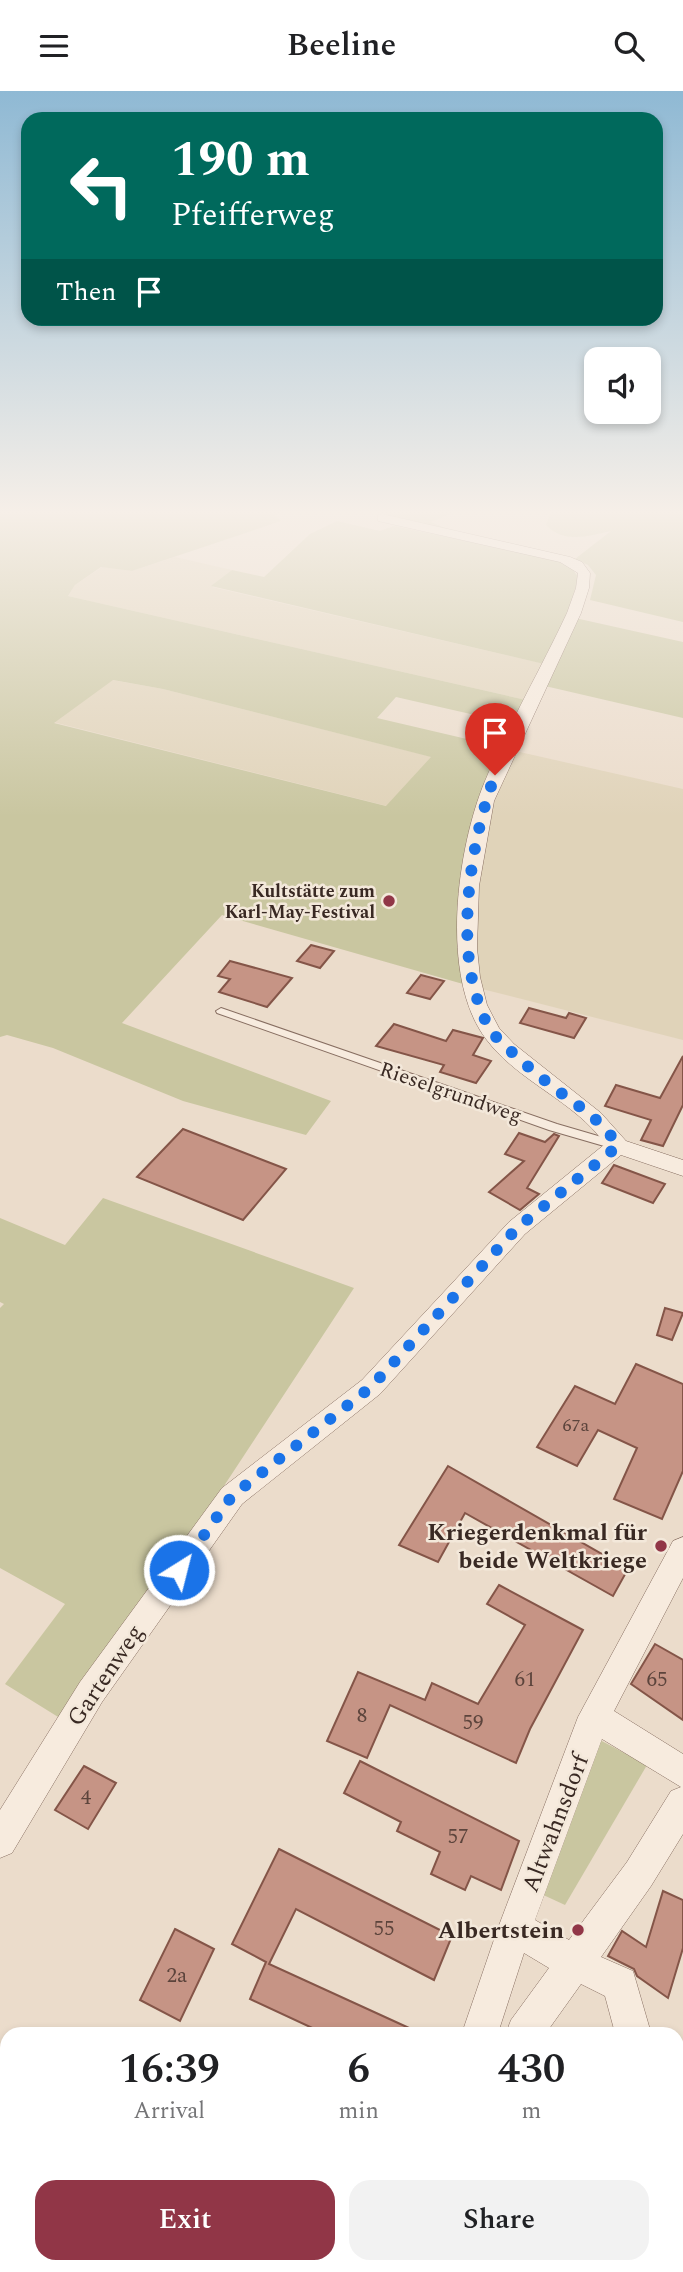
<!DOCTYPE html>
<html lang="en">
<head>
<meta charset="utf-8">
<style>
  :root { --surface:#fff; --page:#f2f2f2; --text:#202124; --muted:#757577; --accent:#913647 }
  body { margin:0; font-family:Spectral,serif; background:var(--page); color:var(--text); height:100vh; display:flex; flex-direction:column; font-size:26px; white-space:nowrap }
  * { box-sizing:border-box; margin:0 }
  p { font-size:23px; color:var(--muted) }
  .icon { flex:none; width:38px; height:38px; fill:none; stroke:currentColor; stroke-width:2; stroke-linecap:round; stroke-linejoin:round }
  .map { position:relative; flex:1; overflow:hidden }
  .side { position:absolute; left:0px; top:1936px; width:684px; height:247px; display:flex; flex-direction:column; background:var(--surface); border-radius:21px 21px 0 0; box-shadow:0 4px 10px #0003 }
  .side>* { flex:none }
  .top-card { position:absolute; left:21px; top:21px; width:642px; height:214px; border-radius:21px; box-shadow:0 4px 10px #0003; background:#00695c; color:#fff; overflow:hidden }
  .controls { position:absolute; left:584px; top:256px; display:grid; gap:14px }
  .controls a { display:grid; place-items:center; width:77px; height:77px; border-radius:14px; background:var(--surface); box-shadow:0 4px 10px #0003; font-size:35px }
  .pin { position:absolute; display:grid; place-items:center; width:60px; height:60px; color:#fff; margin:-72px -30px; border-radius:50% 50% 50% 0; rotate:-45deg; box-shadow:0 0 7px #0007 }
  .pin .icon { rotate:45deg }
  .me { position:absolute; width:77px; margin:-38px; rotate:36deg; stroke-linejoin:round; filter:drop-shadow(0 0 5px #0008) }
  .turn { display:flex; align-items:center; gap:24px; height:147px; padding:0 35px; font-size:32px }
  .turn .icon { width:91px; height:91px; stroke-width:2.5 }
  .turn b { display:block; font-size:49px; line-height:60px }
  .then { display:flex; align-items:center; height:66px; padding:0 35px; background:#0003; gap:14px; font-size:26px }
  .eta { display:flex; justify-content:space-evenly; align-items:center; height:119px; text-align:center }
  .eta b { font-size:42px; font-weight:600; line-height:49px }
  .action { display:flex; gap:14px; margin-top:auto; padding:14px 35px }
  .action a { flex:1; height:80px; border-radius:21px; background:var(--accent); color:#fff; font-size:28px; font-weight:600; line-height:80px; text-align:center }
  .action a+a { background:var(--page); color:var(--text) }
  header { display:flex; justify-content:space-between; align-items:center; height:91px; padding:0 35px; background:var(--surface); font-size:32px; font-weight:600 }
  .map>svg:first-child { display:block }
  .farmland { fill:#e0d3b9 }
  .green { fill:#c9c6a0; fill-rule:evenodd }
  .building { fill:#c69485; stroke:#845548; stroke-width:2 }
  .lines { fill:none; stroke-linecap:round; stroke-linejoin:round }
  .service-casing { stroke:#876e61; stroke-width:2 }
  .minor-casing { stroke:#876e61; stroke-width:1 }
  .service { fill:#f7ebde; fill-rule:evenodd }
  .minor { fill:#f7ebde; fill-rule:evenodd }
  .route { stroke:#1a73e8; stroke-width:12; stroke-dasharray:0 21.6 }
  .poi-dot { fill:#913647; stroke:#f3e8da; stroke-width:2.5 }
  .labels { text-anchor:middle; stroke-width:5; stroke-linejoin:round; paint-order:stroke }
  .far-poi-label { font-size:18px; font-weight:bold; fill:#392923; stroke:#f3e8da; text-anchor:end }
  .number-label { font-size:18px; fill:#5c443c }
  .street-label { font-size:21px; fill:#392923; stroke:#f3e8da }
  .near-number-label { font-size:21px; fill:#5c443c }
  .near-poi-label { font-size:24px; font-weight:bold; fill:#392923; stroke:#f3e8da; text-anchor:end }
  .near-street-label { font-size:24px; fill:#392923; stroke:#f3e8da }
</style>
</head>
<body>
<header><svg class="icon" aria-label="menu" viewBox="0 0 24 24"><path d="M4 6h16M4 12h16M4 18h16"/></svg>Beeline<svg class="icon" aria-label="search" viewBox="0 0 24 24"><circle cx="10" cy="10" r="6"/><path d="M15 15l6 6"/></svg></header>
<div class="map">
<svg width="683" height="2181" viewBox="0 0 683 2181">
  <rect width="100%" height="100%" fill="#ebdccb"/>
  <!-- farmland -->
  <g class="farmland">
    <polygon points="175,466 232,479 212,496 545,573 526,609 68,505 75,494 102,476 132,480"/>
    <polygon points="112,589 163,598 432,666 387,715 53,631"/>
    <polygon points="511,659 683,698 683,949 478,897 472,847 478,779 491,712"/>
  </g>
  <!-- green -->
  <g class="green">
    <path d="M0 421H281L275 424 281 430 132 480 101 476 75 494 68 505 526 609 514 633 396 606 377 627 501 656C476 734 450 810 463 893L222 824 122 932 331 1010 306 1044 183 1010 53 957 7 944 0 946ZM113 589 163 598 431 666 386 715 54 632Z"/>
    <polygon points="379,421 454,421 431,431 454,441"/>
    <path d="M551 421H683V531L590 509 596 484 588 474 575 468 611 440C588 445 564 453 546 434Z"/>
    <polygon points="337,430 380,440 394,435 558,469 571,476 579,487 566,525 683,551 683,627 545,595 544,573 211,495 232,479 264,486 310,443"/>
    <polygon points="103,1107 354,1197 218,1404 63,1629 5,1593 65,1513 0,1477 0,1217 4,1213 0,1211 0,1127 65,1154"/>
    <polygon points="598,1648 647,1674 565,1814 539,1802"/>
  </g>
  <!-- building -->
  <g class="building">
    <polygon points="311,854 334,860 320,877 297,870"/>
    <polygon points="230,870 292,887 267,916 219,901 230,888 218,885"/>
    <polygon points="421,884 444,890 430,908 407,902"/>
    <polygon points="529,917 566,927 569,922 586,927 574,947 520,932"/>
    <polygon points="394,933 446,950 453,939 483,947 473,964 491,970 476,992 440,981 444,974 376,955"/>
    <polygon points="683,965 683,1014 663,1055 641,1049 651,1029 605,1015 616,994 660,1007"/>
    <polygon points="183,1038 286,1078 243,1129 137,1086"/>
    <polygon points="519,1042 545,1051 554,1043 559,1045 527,1097 539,1103 520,1119 489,1101 524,1070 505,1063"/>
    <polygon points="614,1074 665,1093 653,1112 602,1092"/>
    <polygon points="665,1217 683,1222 672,1249 657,1244"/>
    <polygon points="636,1273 683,1293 683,1380 662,1428 614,1408 637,1357 598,1339 577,1375 537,1356 575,1295 615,1313"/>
    <polygon points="448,1375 628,1478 613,1505 465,1422 438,1471 399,1454"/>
    <polygon points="499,1494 583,1539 530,1638 516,1672 390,1614 367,1667 327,1650 358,1581 425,1609 432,1592 478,1613 525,1534 487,1513"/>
    <polygon points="655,1553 683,1569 683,1629 631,1593"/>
    <polygon points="360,1670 519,1750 501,1799 471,1785 465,1799 431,1783 440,1761 397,1740 401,1731 344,1702"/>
    <polygon points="84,1675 116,1692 88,1738 55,1719"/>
    <polygon points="279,1758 452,1845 434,1889 296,1818 269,1873 420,1942 323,1942 250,1908 266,1871 232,1853"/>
    <polygon points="663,1800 683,1809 683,1857 668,1907 637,1885 634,1878 608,1865 622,1840 646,1856"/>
    <polygon points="175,1838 214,1858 180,1930 140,1909"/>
  </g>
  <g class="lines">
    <!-- service casing -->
    <g class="service-casing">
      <polygon id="service" points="221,917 557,1033 622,1052 624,1055 618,1059 549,1039 217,922 216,920"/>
    </g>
    <!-- minor casing -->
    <g class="minor-casing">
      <g id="minor">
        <path d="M382 423 570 466 582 471 590 482 589 497 581 522 494 710 479 795 477 857 480 886 487 914 499 937 514 953 601 1022 626 1050 683 1069V1085L621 1064 525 1143 380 1303 242 1413 102 1611 12 1762 0 1767V1719L80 1591 222 1397 362 1289 509 1131 605 1053C575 1010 518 991 486 948 439 886 457 757 485 690 509 632 541 578 567 522L576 497 578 482 560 471 378 430V424Z"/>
        <path d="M683 1446V1487L614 1620 683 1663V1743L651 1795 601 1866 633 1880 651 1942H615L605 1905 581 1893 546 1942H506L511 1929 549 1877 524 1862 498 1942H462L498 1837 578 1626 673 1450ZM602 1648 681 1696 671 1700 627 1771 569 1849 535 1829Z"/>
        <polygon points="369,2175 410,2175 408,2181 367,2181"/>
      </g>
    </g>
    <!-- service -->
    <use href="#service" class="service"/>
    <!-- minor -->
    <use href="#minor" class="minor"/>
  </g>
  <!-- sky -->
  <linearGradient id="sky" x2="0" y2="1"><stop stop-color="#8fb9d4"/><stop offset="0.58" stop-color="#f6efe8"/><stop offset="1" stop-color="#f6efe8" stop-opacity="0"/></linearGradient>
  <rect width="683" height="726" fill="url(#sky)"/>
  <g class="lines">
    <!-- route -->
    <path class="route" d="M179 1479 232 1405 371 1296 517 1137 618 1055C601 1027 573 1012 548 992 529 977 509 959 492 942 487 936 484 926 481 918 454 854 471 748 495 684"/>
  </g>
  <!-- markers -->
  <g class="poi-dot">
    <circle cx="389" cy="810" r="7"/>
    <circle cx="661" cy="1455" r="7"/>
    <circle cx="578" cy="1839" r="7"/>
  </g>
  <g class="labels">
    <!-- far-poi labels -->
    <g class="far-poi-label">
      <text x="375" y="806">Kultstätte zum<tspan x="375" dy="21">Karl-May-Festival</tspan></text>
    </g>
    <!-- number labels -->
    <g class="number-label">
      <text x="576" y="1340">67a</text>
    </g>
    <!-- street labels -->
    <g class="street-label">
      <text transform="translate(451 1001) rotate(19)" y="7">Rieselgrundweg</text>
    </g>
    <!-- near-number labels -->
    <g class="near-number-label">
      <text x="525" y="1595">61</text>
      <text x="657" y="1595">65</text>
      <text x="362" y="1631">8</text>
      <text x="473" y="1638">59</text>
      <text x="86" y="1713">4</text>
      <text x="458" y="1752">57</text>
      <text x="384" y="1844">55</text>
      <text x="177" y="1891">2a</text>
    </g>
    <!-- near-poi labels -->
    <g class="near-poi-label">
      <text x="647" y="1449">Kriegerdenkmal für<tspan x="647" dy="28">beide Weltkriege</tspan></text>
      <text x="564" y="1847">Albertstein</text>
    </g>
    <!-- near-street labels -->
    <g class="near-street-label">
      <text transform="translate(105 1584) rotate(-56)" y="8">Gartenweg</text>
      <text transform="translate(555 1732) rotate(-69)" y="8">Altwahnsdorf</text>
    </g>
  </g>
</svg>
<div class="controls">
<a><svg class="icon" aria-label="sound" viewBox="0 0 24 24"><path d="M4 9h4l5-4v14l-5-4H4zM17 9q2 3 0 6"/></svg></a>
</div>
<div class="pin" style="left:495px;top:684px;background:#d93025"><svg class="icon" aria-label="arrive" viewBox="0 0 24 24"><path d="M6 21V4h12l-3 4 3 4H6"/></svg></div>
<svg class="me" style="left:179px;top:1479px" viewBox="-20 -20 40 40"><circle r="17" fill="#1a73e8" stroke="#fff" stroke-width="3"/><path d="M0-11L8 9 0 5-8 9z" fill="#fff"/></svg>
<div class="top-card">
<div class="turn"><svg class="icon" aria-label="left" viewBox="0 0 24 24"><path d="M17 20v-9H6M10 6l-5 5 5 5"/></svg><div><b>190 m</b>Pfeifferweg</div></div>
<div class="then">Then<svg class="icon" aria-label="arrive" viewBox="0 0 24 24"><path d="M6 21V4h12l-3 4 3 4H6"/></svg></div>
</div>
<section class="side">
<div class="eta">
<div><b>16:39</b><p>Arrival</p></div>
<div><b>6</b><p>min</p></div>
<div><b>430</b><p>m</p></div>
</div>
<div class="action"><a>Exit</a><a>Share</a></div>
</section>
</div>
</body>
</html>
